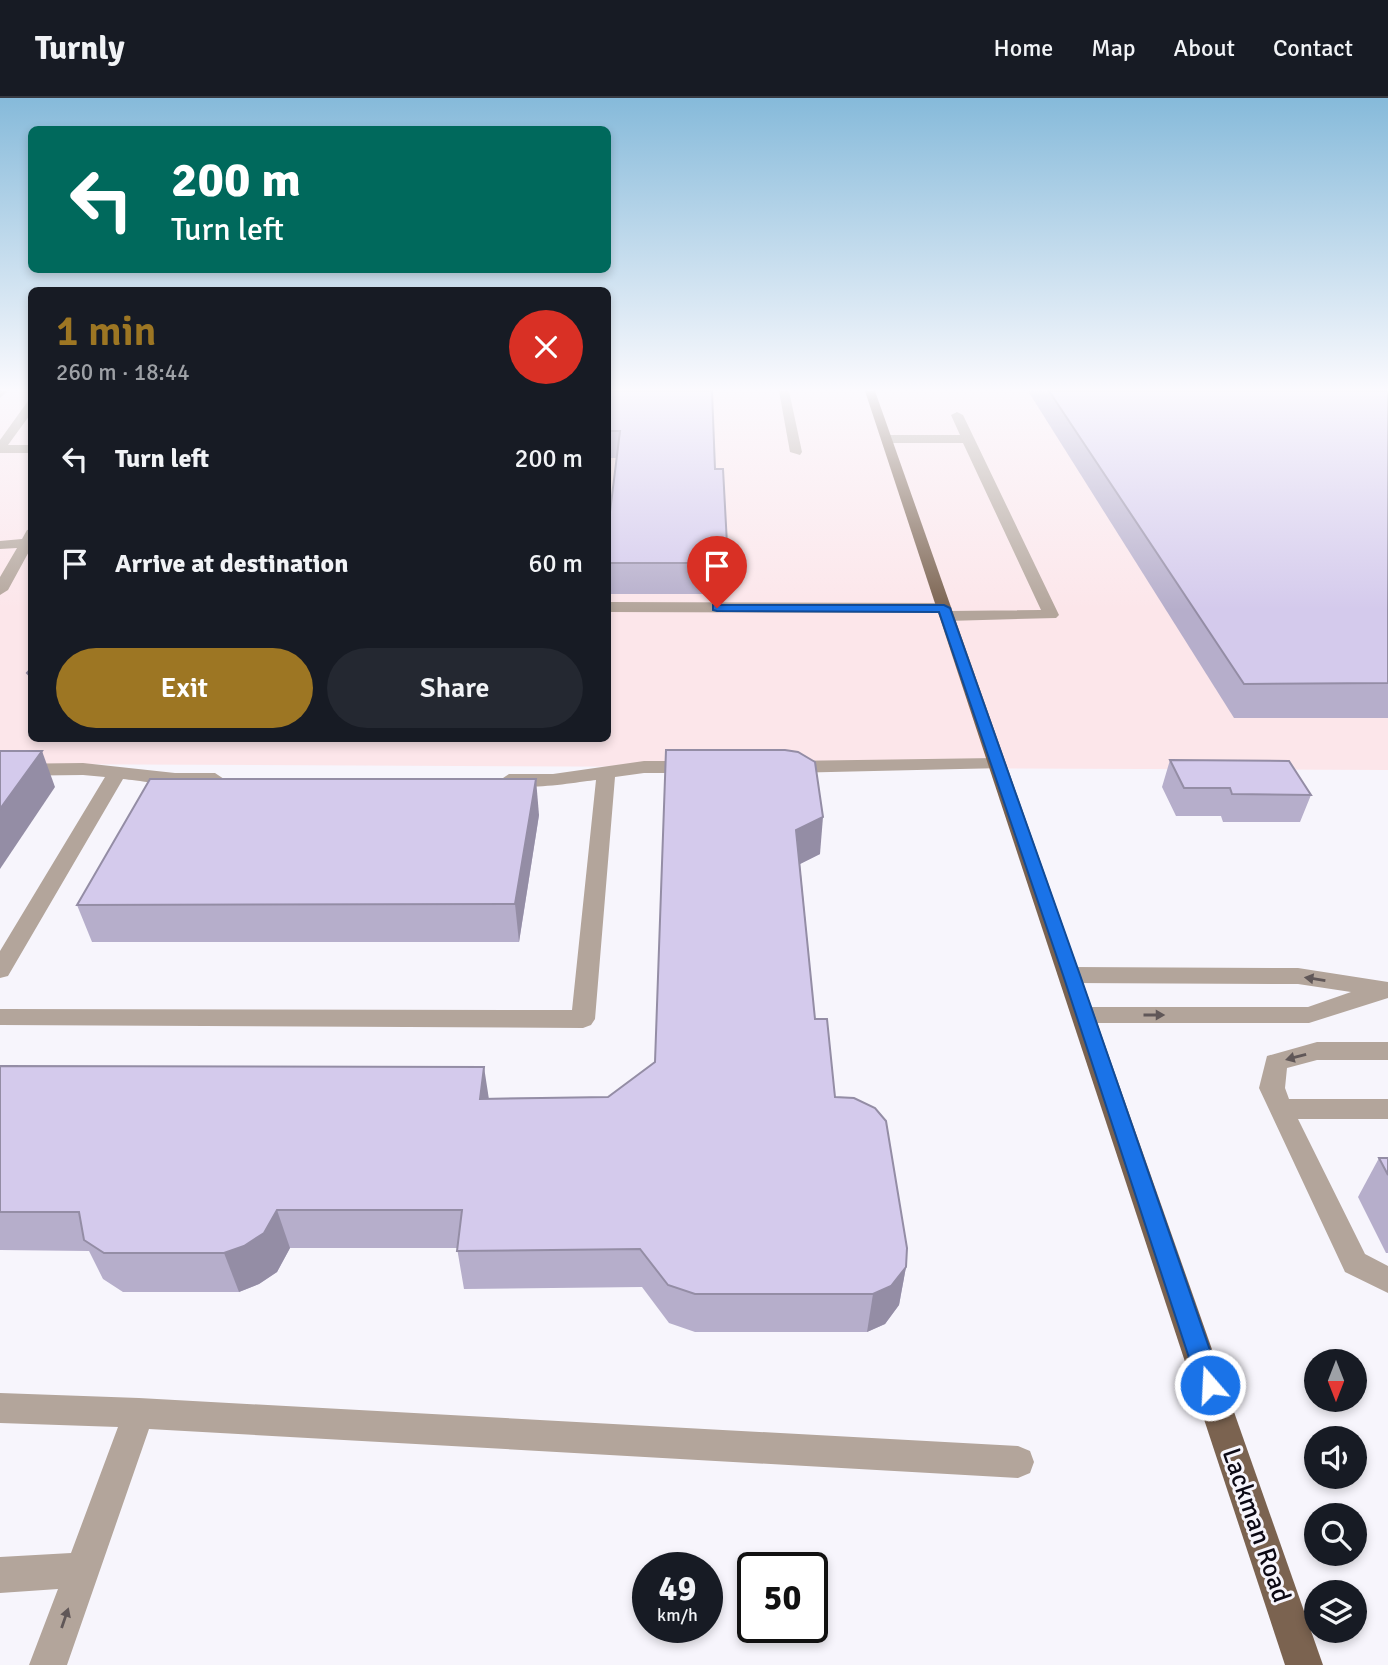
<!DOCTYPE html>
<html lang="en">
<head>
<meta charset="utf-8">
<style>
  :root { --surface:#171b24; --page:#242831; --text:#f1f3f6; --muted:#9ea1a6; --line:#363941; --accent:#9d7623 }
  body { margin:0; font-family:Signika,sans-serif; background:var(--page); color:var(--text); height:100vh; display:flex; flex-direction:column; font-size:26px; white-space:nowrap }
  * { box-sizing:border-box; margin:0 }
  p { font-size:23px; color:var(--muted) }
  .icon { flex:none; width:38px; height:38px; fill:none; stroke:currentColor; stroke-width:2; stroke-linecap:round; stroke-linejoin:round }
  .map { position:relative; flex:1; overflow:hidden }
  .panel { position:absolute; left:28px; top:189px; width:583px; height:455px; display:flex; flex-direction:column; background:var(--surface); border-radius:10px; box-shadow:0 4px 10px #0003 }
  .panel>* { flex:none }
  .top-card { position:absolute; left:28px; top:28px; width:583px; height:147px; border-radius:10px; box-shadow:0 4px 10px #0003; background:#00695c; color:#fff; overflow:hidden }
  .needle { width:46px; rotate:180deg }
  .buttons { position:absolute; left:1304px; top:1251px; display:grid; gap:14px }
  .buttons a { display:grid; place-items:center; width:63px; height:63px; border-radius:50%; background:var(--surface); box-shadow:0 4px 10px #0003; font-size:35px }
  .speed { position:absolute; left:632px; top:1454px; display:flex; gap:14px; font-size:35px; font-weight:700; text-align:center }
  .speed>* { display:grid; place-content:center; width:91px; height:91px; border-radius:50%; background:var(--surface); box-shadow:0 4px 10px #0003; line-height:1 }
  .speed small { font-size:18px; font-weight:400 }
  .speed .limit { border:4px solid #111; border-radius:10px; background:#fff; color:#111 }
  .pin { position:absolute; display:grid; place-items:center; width:60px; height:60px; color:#fff; margin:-72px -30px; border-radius:50% 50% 50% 0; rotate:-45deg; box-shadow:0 0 7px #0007 }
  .pin .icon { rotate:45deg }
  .me { position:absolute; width:77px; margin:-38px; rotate:341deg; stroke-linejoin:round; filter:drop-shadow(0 0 5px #0008) }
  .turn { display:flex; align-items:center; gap:24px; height:147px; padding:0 28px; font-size:32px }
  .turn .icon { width:91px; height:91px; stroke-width:2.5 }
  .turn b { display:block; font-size:49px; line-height:60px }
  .round { display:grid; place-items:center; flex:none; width:74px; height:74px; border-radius:37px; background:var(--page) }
  .headline { display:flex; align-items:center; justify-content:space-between; height:119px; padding:0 28px }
  h1 { font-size:42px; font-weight:600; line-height:52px; color:var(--accent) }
  .button { display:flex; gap:14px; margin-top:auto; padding:14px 28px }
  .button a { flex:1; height:80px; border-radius:42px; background:var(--accent); color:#fff; font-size:28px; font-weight:600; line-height:80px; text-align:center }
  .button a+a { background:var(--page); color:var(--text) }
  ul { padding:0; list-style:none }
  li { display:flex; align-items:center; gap:21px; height:105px; padding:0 28px }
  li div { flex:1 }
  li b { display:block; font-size:26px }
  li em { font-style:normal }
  header { display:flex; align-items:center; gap:42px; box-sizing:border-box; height:98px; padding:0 35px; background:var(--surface); border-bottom:2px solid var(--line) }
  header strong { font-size:33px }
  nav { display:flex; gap:38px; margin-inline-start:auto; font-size:24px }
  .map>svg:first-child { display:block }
  .industrial { fill:#fce6ea }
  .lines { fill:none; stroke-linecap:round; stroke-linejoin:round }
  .minor { fill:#b3a59b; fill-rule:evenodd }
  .major { fill:#7b6350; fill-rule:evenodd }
  .wall { fill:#b6aecb }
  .shaded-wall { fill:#948da5 }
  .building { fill:#d4caec; stroke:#948da5; stroke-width:2 }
  .oneway { fill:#605758 }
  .route { fill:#1a73e8; stroke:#114b97; stroke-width:2 }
  .labels { text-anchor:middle; stroke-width:6; stroke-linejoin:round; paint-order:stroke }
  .street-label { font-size:26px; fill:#0c0914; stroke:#f7f5fc }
</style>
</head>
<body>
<header>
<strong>Turnly</strong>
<nav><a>Home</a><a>Map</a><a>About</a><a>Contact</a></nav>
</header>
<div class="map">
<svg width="1388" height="1567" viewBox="0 0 1388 1567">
  <rect width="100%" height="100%" fill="#f7f5fc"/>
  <!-- industrial -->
  <polygon class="industrial" points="0,293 31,293 32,640 607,640 607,293 1388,293 1388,672 0,666"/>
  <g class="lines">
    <!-- minor -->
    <g class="minor">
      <polygon points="0,293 8,293 0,300"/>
      <polygon points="779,293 789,293 802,354 800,357 790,354"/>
      <polygon points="32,302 32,314 8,347 32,347 32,355 0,355 0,342 28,303"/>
      <polygon points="957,314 963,317 1059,517 1056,520 947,523 939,518 942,515 607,514 607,504 944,505 952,510 949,513 1041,512 963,345 887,345 881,341 887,337 960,337 951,317"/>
      <polygon points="32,431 32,448 8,492 0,497 0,479 17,450 0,451 0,443 22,441 27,432"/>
      <polygon points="996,660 1005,666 1003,670 788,675 779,669 788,663"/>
      <path d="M644 663H693L702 669 693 675H644L615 679 595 921 591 927 583 930 0 927V911L572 912 596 682C577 684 512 696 500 682L509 676H553Z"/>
      <path d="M83 665 175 675H215L224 681C212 695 143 683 123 681L8 878 0 880V853L105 679 83 677 0 678V666Z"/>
      <polygon points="1072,869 1298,870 1388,884 1388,900 1309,925 1086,925 1078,923 1074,917 1078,911 1086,909 1308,909 1351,894 1298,886 1072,885 1064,883 1061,877 1064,871"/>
      <polygon points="1317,944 1388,944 1388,962 1317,962 1287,970 1285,990 1289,1001 1388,1001 1388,1021 1298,1021 1365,1156 1388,1168 1388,1195 1345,1174 1259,990 1267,958"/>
      <polygon points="0,1295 139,1300 1018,1348 1030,1353 1034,1364 1030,1375 1018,1380 149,1331 67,1567 29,1567 58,1491 0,1495 0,1459 71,1455 118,1329 0,1325"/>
    </g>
    <!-- major -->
    <polygon class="major" points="865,293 875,293 1323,1567 1285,1567"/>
  </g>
  <!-- wall -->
  <g class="wall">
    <polygon points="607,293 715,371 728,465 727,496 607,496 607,438 617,360 607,360"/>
    <polygon points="1028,293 1388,293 1388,620 1234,620"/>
    <polygon points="666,652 820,756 800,766 815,921 835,999 906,1169 899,1207 885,1226 867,1234 695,1234 669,1225 642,1189 464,1191 457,1150 290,1150 277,1174 259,1186 239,1194 123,1194 103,1181 89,1153 0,1152 0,968 489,1000 608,999 655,964"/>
    <polygon points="1170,662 1311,697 1300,724 1223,724 1221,718 1176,718 1162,689"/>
    <polygon points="539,717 519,844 92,844 77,807"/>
    <polygon points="1379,1060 1388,1060 1388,1155 1386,1155 1358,1099"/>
  </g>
  <!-- shaded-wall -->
  <g class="shaded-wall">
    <polygon points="42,653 55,689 0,771 0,711"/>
    <polygon points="536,681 539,717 519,844 515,806"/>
    <polygon points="823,719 820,756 794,769 796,732"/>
    <polygon points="484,969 490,1008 480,1001"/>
    <polygon points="277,1112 290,1150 277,1174 259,1186 239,1194 224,1155"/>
    <polygon points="906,1169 899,1207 885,1226 867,1234 873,1196"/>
  </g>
  <!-- building -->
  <g class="building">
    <polygon points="607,293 712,293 715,371 723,371 728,465 607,465 607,438 620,333 607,333"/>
    <polygon points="1049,293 1388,293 1388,585 1244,586"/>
    <polygon points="32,569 32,580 27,575"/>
    <polygon points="666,652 785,652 798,654 815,664 823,719 796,732 815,921 827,921 835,999 854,1000 875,1010 886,1023 907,1150 906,1169 891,1188 873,1196 695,1196 668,1187 640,1151 457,1153 462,1112 277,1112 264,1135 244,1148 224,1155 104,1155 84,1142 79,1114 0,1114 0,968 484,969 480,1001 608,999 655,964"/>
    <polygon points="0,653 42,653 0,711"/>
    <polygon points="1170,662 1289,663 1311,697 1232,696 1230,690 1184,690"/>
    <polygon points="150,681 536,681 515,806 77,807"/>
    <polygon points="1379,1060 1388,1060 1388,1077"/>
  </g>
  <!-- one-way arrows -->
  <defs><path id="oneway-solid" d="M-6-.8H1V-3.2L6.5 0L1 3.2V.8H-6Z" transform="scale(1.75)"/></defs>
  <g class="oneway">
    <use href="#oneway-solid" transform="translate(1315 881) rotate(-171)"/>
    <use href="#oneway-solid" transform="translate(1154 917)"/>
    <use href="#oneway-solid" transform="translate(1296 959) rotate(165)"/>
    <use href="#oneway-solid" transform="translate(65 1520) rotate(-71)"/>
  </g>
  <!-- sky -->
  <linearGradient id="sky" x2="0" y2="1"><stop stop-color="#86bada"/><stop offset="0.57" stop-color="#fbfafe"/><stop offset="1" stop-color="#fbfafe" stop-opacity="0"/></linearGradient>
  <rect width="1388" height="512" fill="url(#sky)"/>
  <!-- route -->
  <polygon class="route" points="713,507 944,507 950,510 1080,877 1222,1287 1218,1295 1210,1298 1201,1295 1198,1287 1063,877 939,514 717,513 713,512"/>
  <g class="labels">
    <!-- street labels -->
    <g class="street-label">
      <text transform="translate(1257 1427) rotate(71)" y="9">Lackman Road</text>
    </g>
  </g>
</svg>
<div class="buttons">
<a><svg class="needle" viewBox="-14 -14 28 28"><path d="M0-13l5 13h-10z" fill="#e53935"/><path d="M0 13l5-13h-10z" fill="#9ea1a6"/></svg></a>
<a><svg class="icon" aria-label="sound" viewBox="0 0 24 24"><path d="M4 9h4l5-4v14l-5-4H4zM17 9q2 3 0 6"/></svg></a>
<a><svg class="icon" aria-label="search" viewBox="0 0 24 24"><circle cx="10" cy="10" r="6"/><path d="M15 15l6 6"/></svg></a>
<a><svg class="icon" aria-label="layers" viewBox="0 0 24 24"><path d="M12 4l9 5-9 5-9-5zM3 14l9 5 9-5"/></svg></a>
</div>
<div class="speed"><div>49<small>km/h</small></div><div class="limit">50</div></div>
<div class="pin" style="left:717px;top:510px;background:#d93025"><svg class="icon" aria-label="arrive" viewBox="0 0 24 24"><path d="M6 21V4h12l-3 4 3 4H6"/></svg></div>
<svg class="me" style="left:1210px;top:1287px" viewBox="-20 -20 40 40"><circle r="17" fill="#1a73e8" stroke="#fff" stroke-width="3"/><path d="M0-11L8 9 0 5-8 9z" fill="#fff"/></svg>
<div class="top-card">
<div class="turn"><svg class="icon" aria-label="left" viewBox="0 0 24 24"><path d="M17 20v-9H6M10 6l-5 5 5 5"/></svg><div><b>200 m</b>Turn left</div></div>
</div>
<section class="panel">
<div class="headline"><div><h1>1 min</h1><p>260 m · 18:44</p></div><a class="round" style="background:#d93025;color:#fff"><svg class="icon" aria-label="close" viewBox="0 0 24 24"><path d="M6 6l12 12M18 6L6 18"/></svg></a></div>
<ul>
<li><svg class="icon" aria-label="left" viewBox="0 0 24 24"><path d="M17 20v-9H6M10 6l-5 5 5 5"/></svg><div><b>Turn left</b></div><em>200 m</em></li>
<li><svg class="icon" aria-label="arrive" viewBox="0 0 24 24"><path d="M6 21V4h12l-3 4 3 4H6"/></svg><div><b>Arrive at destination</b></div><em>60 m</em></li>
</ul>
<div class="button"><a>Exit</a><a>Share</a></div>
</section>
</div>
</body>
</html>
